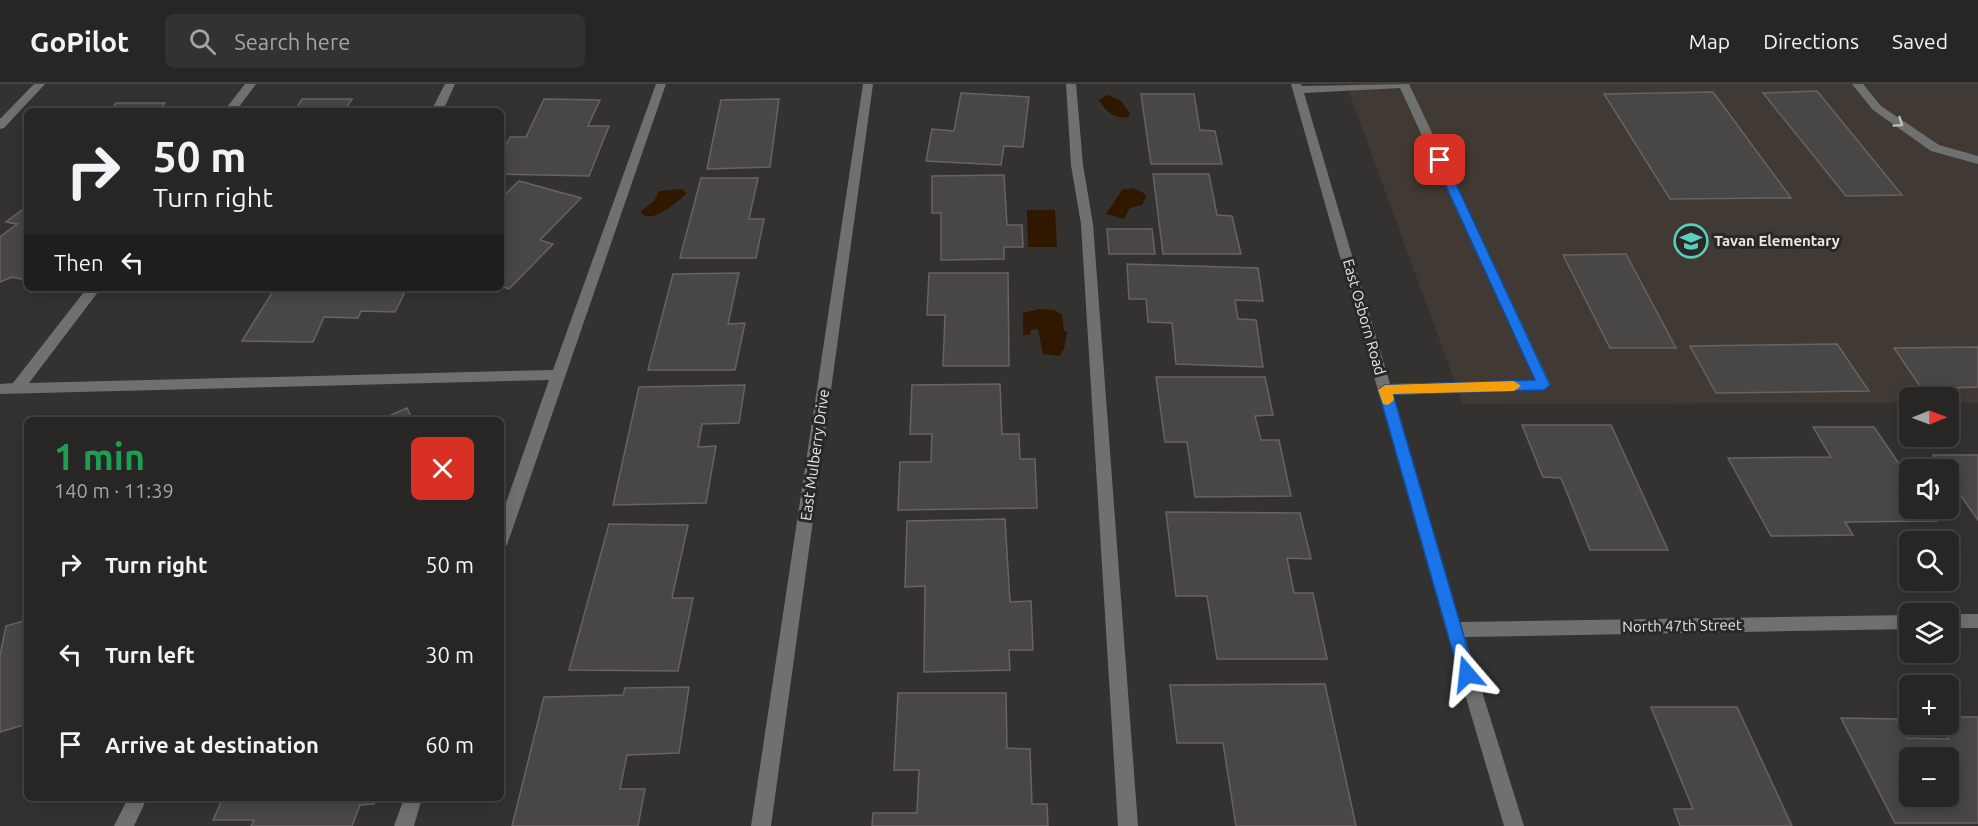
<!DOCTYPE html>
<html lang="en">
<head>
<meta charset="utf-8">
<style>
  :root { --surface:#272624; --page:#333231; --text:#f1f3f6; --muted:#a4a5a6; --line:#434341 }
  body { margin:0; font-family:Ubuntu,sans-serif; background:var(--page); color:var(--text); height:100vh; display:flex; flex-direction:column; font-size:22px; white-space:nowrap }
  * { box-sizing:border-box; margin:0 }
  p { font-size:20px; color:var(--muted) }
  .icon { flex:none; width:33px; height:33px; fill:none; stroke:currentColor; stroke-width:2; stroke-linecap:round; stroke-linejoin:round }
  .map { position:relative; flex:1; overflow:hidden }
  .sheet { position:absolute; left:24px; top:333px; width:480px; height:384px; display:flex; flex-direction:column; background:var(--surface); border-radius:9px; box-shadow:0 3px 15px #0003,0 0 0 2px var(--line) }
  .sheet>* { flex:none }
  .guide { position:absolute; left:24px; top:24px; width:480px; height:183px; border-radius:9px; box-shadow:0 3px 15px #0003,0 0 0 2px var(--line); background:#272624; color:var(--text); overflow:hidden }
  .needle { width:39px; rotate:89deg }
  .fabs { position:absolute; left:1899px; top:303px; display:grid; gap:12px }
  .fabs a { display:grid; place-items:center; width:60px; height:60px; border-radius:9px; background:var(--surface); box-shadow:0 3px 15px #0003,0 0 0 2px var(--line); font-size:30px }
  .pin { position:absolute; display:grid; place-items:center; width:51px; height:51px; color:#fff; margin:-26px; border-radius:12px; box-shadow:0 3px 9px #0006 }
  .me { position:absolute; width:66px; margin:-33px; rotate:343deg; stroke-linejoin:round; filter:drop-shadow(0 0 4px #0008) }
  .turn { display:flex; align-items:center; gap:21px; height:126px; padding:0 30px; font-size:27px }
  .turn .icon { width:78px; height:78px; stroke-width:2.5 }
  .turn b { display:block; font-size:42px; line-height:51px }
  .then { display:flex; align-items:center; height:57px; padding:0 30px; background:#0003; gap:12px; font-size:22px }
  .round { display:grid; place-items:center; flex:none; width:63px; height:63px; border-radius:9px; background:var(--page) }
  .head { display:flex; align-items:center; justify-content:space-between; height:102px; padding:0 30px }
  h1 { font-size:36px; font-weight:700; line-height:45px; color:#1e9e55 }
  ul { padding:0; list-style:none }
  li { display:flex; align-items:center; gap:18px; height:90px; padding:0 30px }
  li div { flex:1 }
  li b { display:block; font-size:22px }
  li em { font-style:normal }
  header { display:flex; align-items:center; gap:36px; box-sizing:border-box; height:84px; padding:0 30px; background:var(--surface); border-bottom:2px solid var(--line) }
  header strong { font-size:28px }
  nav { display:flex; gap:33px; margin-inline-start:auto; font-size:21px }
  .search { width:420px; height:54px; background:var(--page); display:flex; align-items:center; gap:15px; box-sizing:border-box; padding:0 21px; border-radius:9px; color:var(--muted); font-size:22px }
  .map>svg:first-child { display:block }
  .built { fill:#413a34 }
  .water { fill:#2f1700 }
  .building { fill:#494745; stroke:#666361; stroke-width:1.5; fill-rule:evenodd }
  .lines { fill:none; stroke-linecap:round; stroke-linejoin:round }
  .minor { fill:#6f7170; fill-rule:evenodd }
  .oneway { stroke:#bebebd }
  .route { fill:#1a73e8; stroke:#114b97; stroke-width:1.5 }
  .slow { fill:#f59e0b }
  .labels { text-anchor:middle; stroke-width:6; stroke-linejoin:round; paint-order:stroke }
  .poi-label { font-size:15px; font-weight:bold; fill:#e8e7e6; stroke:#2a2826; text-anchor:start }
  .street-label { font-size:15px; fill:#e8e7e6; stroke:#2a2826 }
</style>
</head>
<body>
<header>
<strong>GoPilot</strong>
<div class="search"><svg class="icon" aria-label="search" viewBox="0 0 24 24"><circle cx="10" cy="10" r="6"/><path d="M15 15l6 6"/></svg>Search here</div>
<nav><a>Map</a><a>Directions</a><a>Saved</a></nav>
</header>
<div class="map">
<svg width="1978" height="742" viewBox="0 0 1978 742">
  <rect width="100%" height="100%" fill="#343230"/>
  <!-- built -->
  <polygon class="built" points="1346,0 1978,0 1978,319 1949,319 1948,314 1910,314 1909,319 1463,320"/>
  <!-- water -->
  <g class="water">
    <path d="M1107 11 1120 16 1130 29 1128 33C1115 36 1105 27 1099 16Z"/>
    <polygon points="1133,104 1144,109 1146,113 1142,121 1130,124 1124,135 1106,130 1122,106"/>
    <path d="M681 105 687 109C677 118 655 139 642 130L641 127 654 117 659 107Z"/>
    <polygon points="1027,126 1055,126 1057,163 1028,163"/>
    <polygon points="1039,225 1054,226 1062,231 1064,247 1067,248 1064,265 1059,272 1043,270 1038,245 1031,246 1030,251 1023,251 1023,229"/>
  </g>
  <!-- building -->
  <g class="building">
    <polygon points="1817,7 1902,111 1846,112 1763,9"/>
    <polygon points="1713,8 1791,114 1670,115 1604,10"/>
    <polygon points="961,9 1029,13 1023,63 1004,62 1001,81 926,77 932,45 954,47"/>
    <polygon points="1141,10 1194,10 1200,46 1215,47 1222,80 1151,80"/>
    <polygon points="302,15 352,15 344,27 294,27"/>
    <polygon points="544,15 600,16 588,42 609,42 589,92 501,90 501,71 510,53 526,53"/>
    <polygon points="779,15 770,83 707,85 721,16"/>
    <polygon points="116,19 165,19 158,27 110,27"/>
    <polygon points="1153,90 1209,90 1217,131 1232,132 1241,170 1163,170"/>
    <polygon points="1004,91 1007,141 1022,141 1023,163 1004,163 1004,175 941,176 941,129 932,129 932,92"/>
    <polygon points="701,94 758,94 749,135 764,135 756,174 680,174"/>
    <polygon points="519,97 581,114 540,156 553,160 509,205 501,202 501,114"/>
    <polygon points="27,122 27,196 12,193 0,198 0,153 17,140 6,138"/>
    <polygon points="1107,145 1152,145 1155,170 1109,170"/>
    <polygon points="1626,170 1676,264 1610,264 1563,171"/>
    <polygon points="1127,180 1258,184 1263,217 1235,216 1238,235 1256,236 1263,283 1176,280 1172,239 1148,238 1146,215 1129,215"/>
    <polygon points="739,189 728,240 745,239 735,286 648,286 673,190"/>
    <polygon points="929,189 1008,189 1009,282 943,282 945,231 927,231"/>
    <polygon points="275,204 407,204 395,228 361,227 358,234 324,233 313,258 242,257"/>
    <polygon points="1837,260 1869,307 1716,309 1690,262"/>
    <polygon points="1978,263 1978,303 1922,305 1894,264"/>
    <polygon points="1156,293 1265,293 1273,331 1255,332 1261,356 1279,356 1291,412 1195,413 1187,358 1165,358"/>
    <polygon points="1000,300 1002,350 1019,350 1020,375 1035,375 1037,424 898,426 900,378 931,378 932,350 910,350 912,301"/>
    <polygon points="745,301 739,339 702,340 698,363 716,362 706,419 613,421 639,303"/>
    <polygon points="407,324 413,336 380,336"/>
    <polygon points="1522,341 1611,341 1668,466 1590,466 1561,394 1543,393"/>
    <polygon points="1813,343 1874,343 1910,396 1910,424 1929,424 1937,437 1845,438 1853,451 1771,452 1728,374 1831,373"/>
    <polygon points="1933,371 1978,371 1978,436 1948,394 1948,386 1943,386"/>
    <polygon points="1166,428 1300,429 1311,475 1287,474 1294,509 1313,509 1327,575 1217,575 1207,512 1176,512"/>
    <polygon points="1005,435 1010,518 1031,517 1033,566 1009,566 1010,586 924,588 925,502 905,503 907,437"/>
    <polygon points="609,440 688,441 672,514 693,514 678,587 569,586"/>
    <polygon points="27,515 27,640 0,648 0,571 6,542 23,537"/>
    <polygon points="1325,600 1356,742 1236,742 1223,659 1177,659 1170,601"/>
    <polygon points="689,603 679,669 627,671 620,705 645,705 638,742 512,742 544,613 623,611 625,604"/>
    <polygon points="898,609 1006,609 1007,664 1030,665 1032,720 1047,720 1048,742 872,742 873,729 917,729 919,686 894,686"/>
    <polygon points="1651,623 1737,623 1792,742 1680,742 1674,725 1693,725"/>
    <path d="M1948 633H1978V739H1895L1841 634 1896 635 1907 654 1949 655 1940 640H1948ZM1910 674H1948V712H1910Z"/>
    <polygon points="223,714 376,714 374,720 360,721 352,742 251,742 254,736 213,736"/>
  </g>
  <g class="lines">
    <!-- minor -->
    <g class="minor">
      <polygon points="34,0 45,0 4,44 0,45 0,35"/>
      <polygon points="245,0 256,0 236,27 224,27"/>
      <polygon points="445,0 455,0 443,27 431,27"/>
      <polygon points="656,0 666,0 507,461 501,463 501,433 549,296 0,310 0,300 13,299 87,204 101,204 29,299 553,286"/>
      <polygon points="863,0 873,0 771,742 751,742"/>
      <polygon points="1066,0 1076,0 1083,81 1093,140 1138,742 1118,742 1081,140 1071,81"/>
      <path d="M1291 0H1301L1302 2 1409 0 1551 301 1544 306 1393 311 1460 538 1910 531V545L1465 553 1524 742H1504L1446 546ZM1400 4 1535 296 1390 300 1304 9Z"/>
      <polygon points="1852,0 1863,0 1881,22 1939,61 1978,72 1978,80 1931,67 1873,26"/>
      <rect x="1948" y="530" width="30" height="14"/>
      <polygon points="128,714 147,714 134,742 114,742"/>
      <polygon points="404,714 422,714 414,742 394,742"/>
    </g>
  </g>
  <!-- one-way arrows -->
  <defs><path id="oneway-chevron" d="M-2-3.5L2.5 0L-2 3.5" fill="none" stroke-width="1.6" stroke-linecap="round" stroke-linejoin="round" transform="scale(1.5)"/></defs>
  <use class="oneway" href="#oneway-chevron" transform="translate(1899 39) rotate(34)"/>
  <!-- route -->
  <polygon class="route" points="1440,73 1445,76 1550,301 1544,306 1393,310 1475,590 1473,595 1467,597 1462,595 1459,590 1378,306 1385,301 1535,296 1434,76"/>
  <!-- slow -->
  <polygon class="slow" points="1514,297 1521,302 1514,307 1393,310 1394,316 1388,321 1383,320 1378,306 1385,301"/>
  <!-- icons -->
  <defs>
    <g id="school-ring" transform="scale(1.725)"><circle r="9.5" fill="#2a2826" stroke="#59cebe" stroke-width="1.5"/><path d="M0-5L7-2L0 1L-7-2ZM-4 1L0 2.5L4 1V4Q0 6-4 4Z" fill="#59cebe"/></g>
  </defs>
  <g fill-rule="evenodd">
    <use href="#school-ring" x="1691" y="157"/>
  </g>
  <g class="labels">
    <!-- poi labels -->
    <g class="poi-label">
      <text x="1714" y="162">Tavan Elementary</text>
    </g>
    <!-- street labels -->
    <g class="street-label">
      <text transform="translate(1364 233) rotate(74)" y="5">East Osborn Road</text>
      <text transform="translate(815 371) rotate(-82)" y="5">East Mulberry Drive</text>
      <text transform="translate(1682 542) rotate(-1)" y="5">North 47th Street</text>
    </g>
  </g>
</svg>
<div class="fabs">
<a><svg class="needle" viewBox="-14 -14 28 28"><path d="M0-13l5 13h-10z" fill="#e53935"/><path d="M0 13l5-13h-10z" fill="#a4a5a6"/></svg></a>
<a><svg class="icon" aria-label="sound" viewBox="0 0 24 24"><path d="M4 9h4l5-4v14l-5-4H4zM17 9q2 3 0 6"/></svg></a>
<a><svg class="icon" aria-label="search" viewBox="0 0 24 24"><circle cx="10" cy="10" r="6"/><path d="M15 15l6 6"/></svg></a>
<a><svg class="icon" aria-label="layers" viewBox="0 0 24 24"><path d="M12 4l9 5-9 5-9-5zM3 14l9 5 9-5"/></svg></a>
<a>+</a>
<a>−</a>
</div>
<div class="pin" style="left:1440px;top:76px;background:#d93025"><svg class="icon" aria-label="arrive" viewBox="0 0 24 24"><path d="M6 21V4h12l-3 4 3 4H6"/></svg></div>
<svg class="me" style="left:1467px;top:590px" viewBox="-20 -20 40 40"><path d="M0-17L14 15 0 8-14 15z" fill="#1a73e8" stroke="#fff" stroke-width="4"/></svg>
<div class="guide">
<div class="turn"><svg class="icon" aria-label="right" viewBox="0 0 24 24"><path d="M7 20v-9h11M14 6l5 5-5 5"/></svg><div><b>50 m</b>Turn right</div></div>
<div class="then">Then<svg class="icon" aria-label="left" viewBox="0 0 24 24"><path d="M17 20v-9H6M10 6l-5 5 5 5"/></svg></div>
</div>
<section class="sheet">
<div class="head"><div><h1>1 min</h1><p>140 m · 11:39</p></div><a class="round" style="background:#d93025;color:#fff"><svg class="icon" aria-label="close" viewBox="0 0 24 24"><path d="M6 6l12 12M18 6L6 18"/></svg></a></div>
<ul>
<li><svg class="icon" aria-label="right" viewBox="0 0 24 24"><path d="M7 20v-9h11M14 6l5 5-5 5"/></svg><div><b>Turn right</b></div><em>50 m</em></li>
<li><svg class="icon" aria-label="left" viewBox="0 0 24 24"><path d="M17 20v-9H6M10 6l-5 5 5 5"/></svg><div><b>Turn left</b></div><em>30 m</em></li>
<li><svg class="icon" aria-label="arrive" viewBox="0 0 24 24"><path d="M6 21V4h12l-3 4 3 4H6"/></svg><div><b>Arrive at destination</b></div><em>60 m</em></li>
</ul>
</section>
</div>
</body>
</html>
